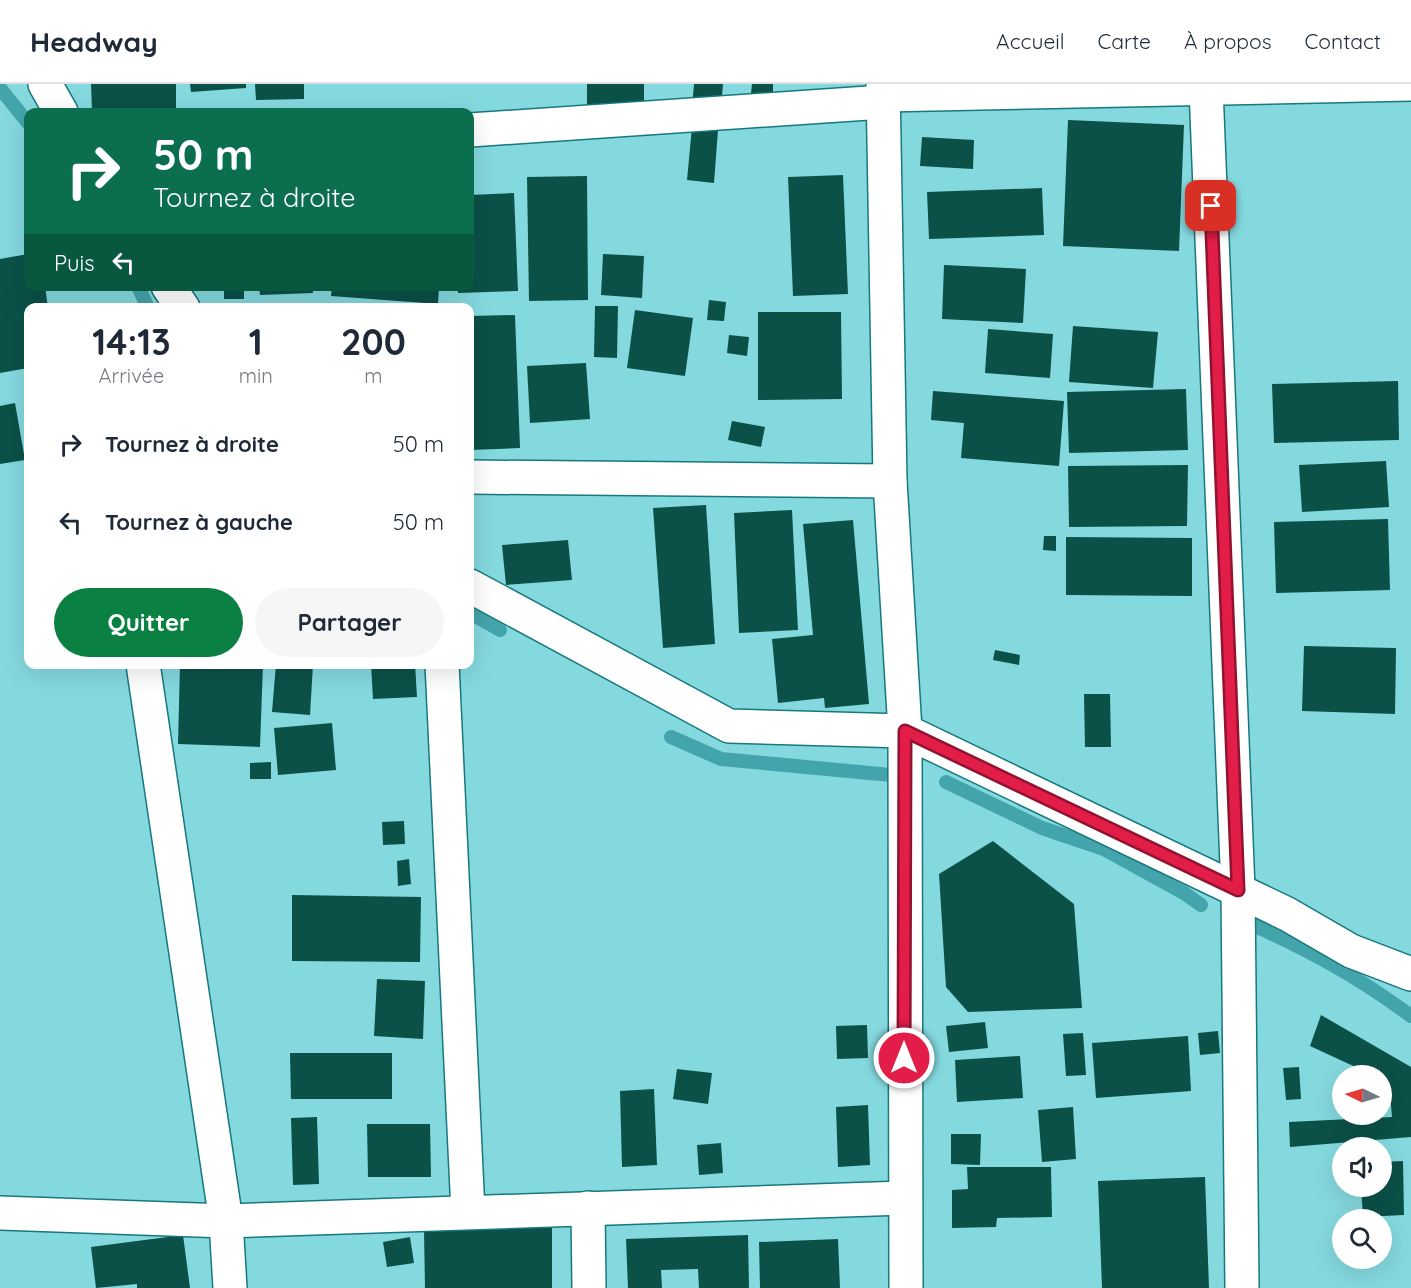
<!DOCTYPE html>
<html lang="fr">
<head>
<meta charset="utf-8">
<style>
  :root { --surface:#fff; --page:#f6f6f7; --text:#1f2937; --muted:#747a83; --line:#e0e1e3; --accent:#0b8043 }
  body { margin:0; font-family:Quicksand,sans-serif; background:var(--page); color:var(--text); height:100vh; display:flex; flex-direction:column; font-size:22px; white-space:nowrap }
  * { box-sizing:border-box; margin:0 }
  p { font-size:20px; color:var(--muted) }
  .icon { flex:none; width:33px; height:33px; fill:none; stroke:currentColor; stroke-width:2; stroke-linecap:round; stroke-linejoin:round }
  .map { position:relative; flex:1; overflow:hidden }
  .sheet { position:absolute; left:24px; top:219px; width:450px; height:366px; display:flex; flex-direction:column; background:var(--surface); border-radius:12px; box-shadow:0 6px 24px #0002 }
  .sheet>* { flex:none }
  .banner { position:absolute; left:24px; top:24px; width:450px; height:183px; border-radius:12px; box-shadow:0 6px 24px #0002; background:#0b6e4f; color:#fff; overflow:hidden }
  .needle { width:39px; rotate:275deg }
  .buttons { position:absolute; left:1332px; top:981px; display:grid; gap:12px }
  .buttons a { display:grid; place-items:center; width:60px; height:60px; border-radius:50%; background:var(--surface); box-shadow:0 6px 24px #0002; font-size:30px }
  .pin { position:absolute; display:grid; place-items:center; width:51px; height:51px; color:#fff; margin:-26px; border-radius:12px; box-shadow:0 3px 9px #0006 }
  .me { position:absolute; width:66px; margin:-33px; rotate:0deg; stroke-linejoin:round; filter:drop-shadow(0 0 4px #0008) }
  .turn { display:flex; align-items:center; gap:21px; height:126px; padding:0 30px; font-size:27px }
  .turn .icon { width:78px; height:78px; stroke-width:2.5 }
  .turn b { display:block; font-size:42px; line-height:51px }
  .then { display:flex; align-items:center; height:57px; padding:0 30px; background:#0003; gap:12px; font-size:22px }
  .eta { display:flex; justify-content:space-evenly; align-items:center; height:102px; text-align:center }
  .eta b { font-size:36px; font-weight:700; line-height:42px }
  .action { display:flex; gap:12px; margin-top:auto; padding:12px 30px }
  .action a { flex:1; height:69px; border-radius:36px; background:var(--accent); color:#fff; font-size:24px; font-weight:700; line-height:69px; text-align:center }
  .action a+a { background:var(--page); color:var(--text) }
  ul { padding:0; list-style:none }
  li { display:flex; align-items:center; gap:18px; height:78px; padding:0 30px }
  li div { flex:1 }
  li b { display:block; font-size:22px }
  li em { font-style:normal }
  header { display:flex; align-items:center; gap:36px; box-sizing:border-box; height:84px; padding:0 30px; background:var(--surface); border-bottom:2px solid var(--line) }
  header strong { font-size:28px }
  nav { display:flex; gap:33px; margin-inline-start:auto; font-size:21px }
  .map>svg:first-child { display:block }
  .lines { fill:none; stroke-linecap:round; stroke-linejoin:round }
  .stream { stroke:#43a5ab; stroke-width:14 }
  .building { fill:#0b5148 }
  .minor-casing { stroke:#17787e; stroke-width:36 }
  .minor { stroke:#fff; stroke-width:33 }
  .route-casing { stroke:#92132f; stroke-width:15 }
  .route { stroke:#e11d48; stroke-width:10 }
</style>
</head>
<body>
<header>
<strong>Headway</strong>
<nav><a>Accueil</a><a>Carte</a><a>À propos</a><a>Contact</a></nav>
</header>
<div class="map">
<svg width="1411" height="1204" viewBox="0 0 1411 1204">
  <rect width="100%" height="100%" fill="#84d9df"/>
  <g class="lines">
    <!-- stream -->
    <g class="stream">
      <polyline points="0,4 28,39"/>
      <polyline points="138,202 148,224"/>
      <polyline points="470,529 500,546"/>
      <polyline points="671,653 721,675 891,691"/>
      <polyline points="946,698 1042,744 1104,765 1184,809 1201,821"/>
      <path d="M1251 840C1311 867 1358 893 1411 932"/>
    </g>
  </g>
  <!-- building -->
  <g class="building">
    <polygon points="91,0 176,0 176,24 92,27"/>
    <polygon points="190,0 246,0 246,4 191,8"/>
    <polygon points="255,0 304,0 304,15 256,16"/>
    <polygon points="587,0 644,0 644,23 587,22"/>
    <polygon points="694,0 723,0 721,25 692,23"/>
    <polygon points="752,0 773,0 773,9 751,9"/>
    <polygon points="1068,36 1184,41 1179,167 1063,162"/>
    <polygon points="692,43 718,46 714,99 687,96"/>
    <polygon points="922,53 974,56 973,85 920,82"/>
    <polygon points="843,91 848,210 793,212 788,93"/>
    <polygon points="587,92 588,216 529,217 527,93"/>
    <polygon points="1042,104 1044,151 929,155 927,108"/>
    <polygon points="514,109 518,207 458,209 458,202 470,202 470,111"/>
    <polygon points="28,170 28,202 45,202 48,224 28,224 28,284 0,289 0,175"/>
    <polygon points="603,170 644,172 642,214 601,211"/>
    <polygon points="944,181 1026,185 1023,239 942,235"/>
    <rect x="224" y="202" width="20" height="13"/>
    <polygon points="259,202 312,202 313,209 260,211"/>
    <polygon points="332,202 439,202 438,220 331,212"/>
    <polygon points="709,216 726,218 724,237 707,236"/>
    <polygon points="595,222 618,222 617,274 594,273"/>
    <polygon points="635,226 693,234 685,292 627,284"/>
    <polygon points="758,228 841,228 842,315 758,316"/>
    <polygon points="515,231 520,364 470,366 470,232"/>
    <polygon points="1073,242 1158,248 1153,304 1069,298"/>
    <polygon points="988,245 1053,250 1050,294 985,289"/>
    <polygon points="729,251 749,253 747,272 727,269"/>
    <polygon points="586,279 590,335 530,339 527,282"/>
    <polygon points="1398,297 1399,356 1274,359 1272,300"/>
    <polygon points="1186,305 1188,366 1069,369 1067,308"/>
    <polygon points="933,307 1064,317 1059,382 961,374 964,339 931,336"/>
    <polygon points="15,319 25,376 0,380 0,322"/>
    <polygon points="732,337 765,343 761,363 728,356"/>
    <polygon points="1386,377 1389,423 1302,428 1299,381"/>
    <polygon points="1188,381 1187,442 1069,443 1068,382"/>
    <polygon points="706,421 715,560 663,564 653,424"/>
    <polygon points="792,426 798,546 739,549 734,429"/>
    <polygon points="1388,435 1390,506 1276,509 1274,438"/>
    <polygon points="853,436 869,620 825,624 824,614 778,619 772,555 813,551 803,440"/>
    <polygon points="1044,452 1056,452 1056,467 1043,466"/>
    <polygon points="1066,453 1192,454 1192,512 1066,511"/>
    <polygon points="568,456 572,496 506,501 502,461"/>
    <polygon points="1304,562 1396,564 1395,630 1302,627"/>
    <polygon points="995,566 1020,571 1019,581 993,576"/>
    <polygon points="180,580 263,580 260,663 178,660"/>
    <polygon points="276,580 313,580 310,631 272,628"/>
    <polygon points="371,580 415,580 417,613 373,615"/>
    <polygon points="1084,610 1110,610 1111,663 1085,663"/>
    <polygon points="332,639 336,686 278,691 274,644"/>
    <polygon points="271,678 271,695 250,695 250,679"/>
    <polygon points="404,737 405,760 383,761 382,738"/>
    <polygon points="993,757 1074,820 1082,924 968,928 946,903 939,790"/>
    <polygon points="409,775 411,800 398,802 397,777"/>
    <polygon points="292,811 421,813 420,878 292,877"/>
    <polygon points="377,895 425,897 423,955 374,952"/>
    <polygon points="1321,931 1411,983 1411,1053 1290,1063 1289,1038 1392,1033 1389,998 1382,995 1382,992 1375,992 1310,962"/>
    <polygon points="985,938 988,964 949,968 946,942"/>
    <polygon points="867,941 868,974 837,975 836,942"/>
    <polygon points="1218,947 1220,969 1200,971 1198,949"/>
    <polygon points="1083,949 1086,991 1066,992 1063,950"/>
    <polygon points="1188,952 1191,1007 1096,1014 1092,959"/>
    <polygon points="290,969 392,969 392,1015 291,1015"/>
    <polygon points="1020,972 1023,1014 957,1018 955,976"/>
    <polygon points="1299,983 1301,1015 1286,1016 1283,984"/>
    <polygon points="677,985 712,989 708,1020 673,1015"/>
    <polygon points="654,1005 657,1081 622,1083 620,1007"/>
    <polygon points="868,1021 870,1081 838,1083 836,1023"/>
    <polygon points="1073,1023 1076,1075 1042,1078 1038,1026"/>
    <polygon points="317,1033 319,1100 293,1101 291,1034"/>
    <polygon points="367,1040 430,1040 431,1093 368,1093"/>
    <polygon points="951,1050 981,1050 980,1081 951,1080"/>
    <polygon points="721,1059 723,1089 699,1091 697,1061"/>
    <polygon points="1403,1077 1404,1131 1363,1133 1361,1102 1382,1102 1382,1078"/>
    <polygon points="967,1083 1051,1083 1052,1133 997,1134 996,1143 952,1144 952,1106 968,1105"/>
    <polygon points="1205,1093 1209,1204 1102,1204 1098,1097"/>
    <polygon points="552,1143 552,1204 425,1204 424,1146"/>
    <polygon points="183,1151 190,1204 137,1204 137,1200 96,1204 91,1163"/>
    <polygon points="748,1151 749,1204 699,1204 698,1185 661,1186 662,1204 628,1204 626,1155"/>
    <polygon points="410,1153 414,1179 387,1183 383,1158"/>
    <polygon points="838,1155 840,1204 760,1204 759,1158"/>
  </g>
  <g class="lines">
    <!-- minor casing -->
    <g class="minor-casing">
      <g id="minor">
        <polyline points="45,0 61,28"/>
        <polyline points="883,0 890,397 905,647 906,1204"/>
        <polyline points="1206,4 1238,806 1242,1204"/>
        <polyline points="883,11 1411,0"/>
        <polyline points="470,46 883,18"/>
        <polyline points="168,202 183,224"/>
        <polyline points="470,393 890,397"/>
        <polyline points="470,502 729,642 905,647 1287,830 1351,867 1411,890"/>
        <polyline points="143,580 226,1137 230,1204"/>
        <polyline points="442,580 468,1128"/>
        <polyline points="588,1124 589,1204"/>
        <polyline points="0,1129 226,1137 904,1114"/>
      </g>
    </g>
    <!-- minor -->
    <use href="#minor" class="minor"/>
  </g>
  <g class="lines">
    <!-- route casing -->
    <g class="route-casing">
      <polyline id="route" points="904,974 905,647 1238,806 1211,122"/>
    </g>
    <!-- route -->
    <use href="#route" class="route"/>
  </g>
</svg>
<div class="buttons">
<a><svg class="needle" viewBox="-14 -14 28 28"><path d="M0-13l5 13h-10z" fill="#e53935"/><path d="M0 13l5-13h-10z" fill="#747a83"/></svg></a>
<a><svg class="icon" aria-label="sound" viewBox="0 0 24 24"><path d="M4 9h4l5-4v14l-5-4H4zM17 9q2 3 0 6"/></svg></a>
<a><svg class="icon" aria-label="search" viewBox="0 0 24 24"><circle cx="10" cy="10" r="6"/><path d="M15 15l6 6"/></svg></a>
</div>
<div class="pin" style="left:1211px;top:122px;background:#d93025"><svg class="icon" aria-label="arrive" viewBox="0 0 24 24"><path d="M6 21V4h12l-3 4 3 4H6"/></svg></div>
<svg class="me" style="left:904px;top:974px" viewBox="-20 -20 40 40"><circle r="17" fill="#e11d48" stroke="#fff" stroke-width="3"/><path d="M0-11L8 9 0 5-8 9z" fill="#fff"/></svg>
<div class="banner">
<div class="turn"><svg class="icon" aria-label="right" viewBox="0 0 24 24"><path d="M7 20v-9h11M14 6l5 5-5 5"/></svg><div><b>50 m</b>Tournez à droite</div></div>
<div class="then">Puis<svg class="icon" aria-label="left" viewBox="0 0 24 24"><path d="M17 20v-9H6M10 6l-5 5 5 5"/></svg></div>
</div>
<section class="sheet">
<div class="eta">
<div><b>14:13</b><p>Arrivée</p></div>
<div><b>1</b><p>min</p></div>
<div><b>200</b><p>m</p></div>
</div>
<ul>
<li><svg class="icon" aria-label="right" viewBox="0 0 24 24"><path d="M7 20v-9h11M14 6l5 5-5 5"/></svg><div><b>Tournez à droite</b></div><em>50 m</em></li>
<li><svg class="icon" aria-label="left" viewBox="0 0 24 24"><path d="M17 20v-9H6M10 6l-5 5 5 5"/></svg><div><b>Tournez à gauche</b></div><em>50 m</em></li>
</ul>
<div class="action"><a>Quitter</a><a>Partager</a></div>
</section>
</div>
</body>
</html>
